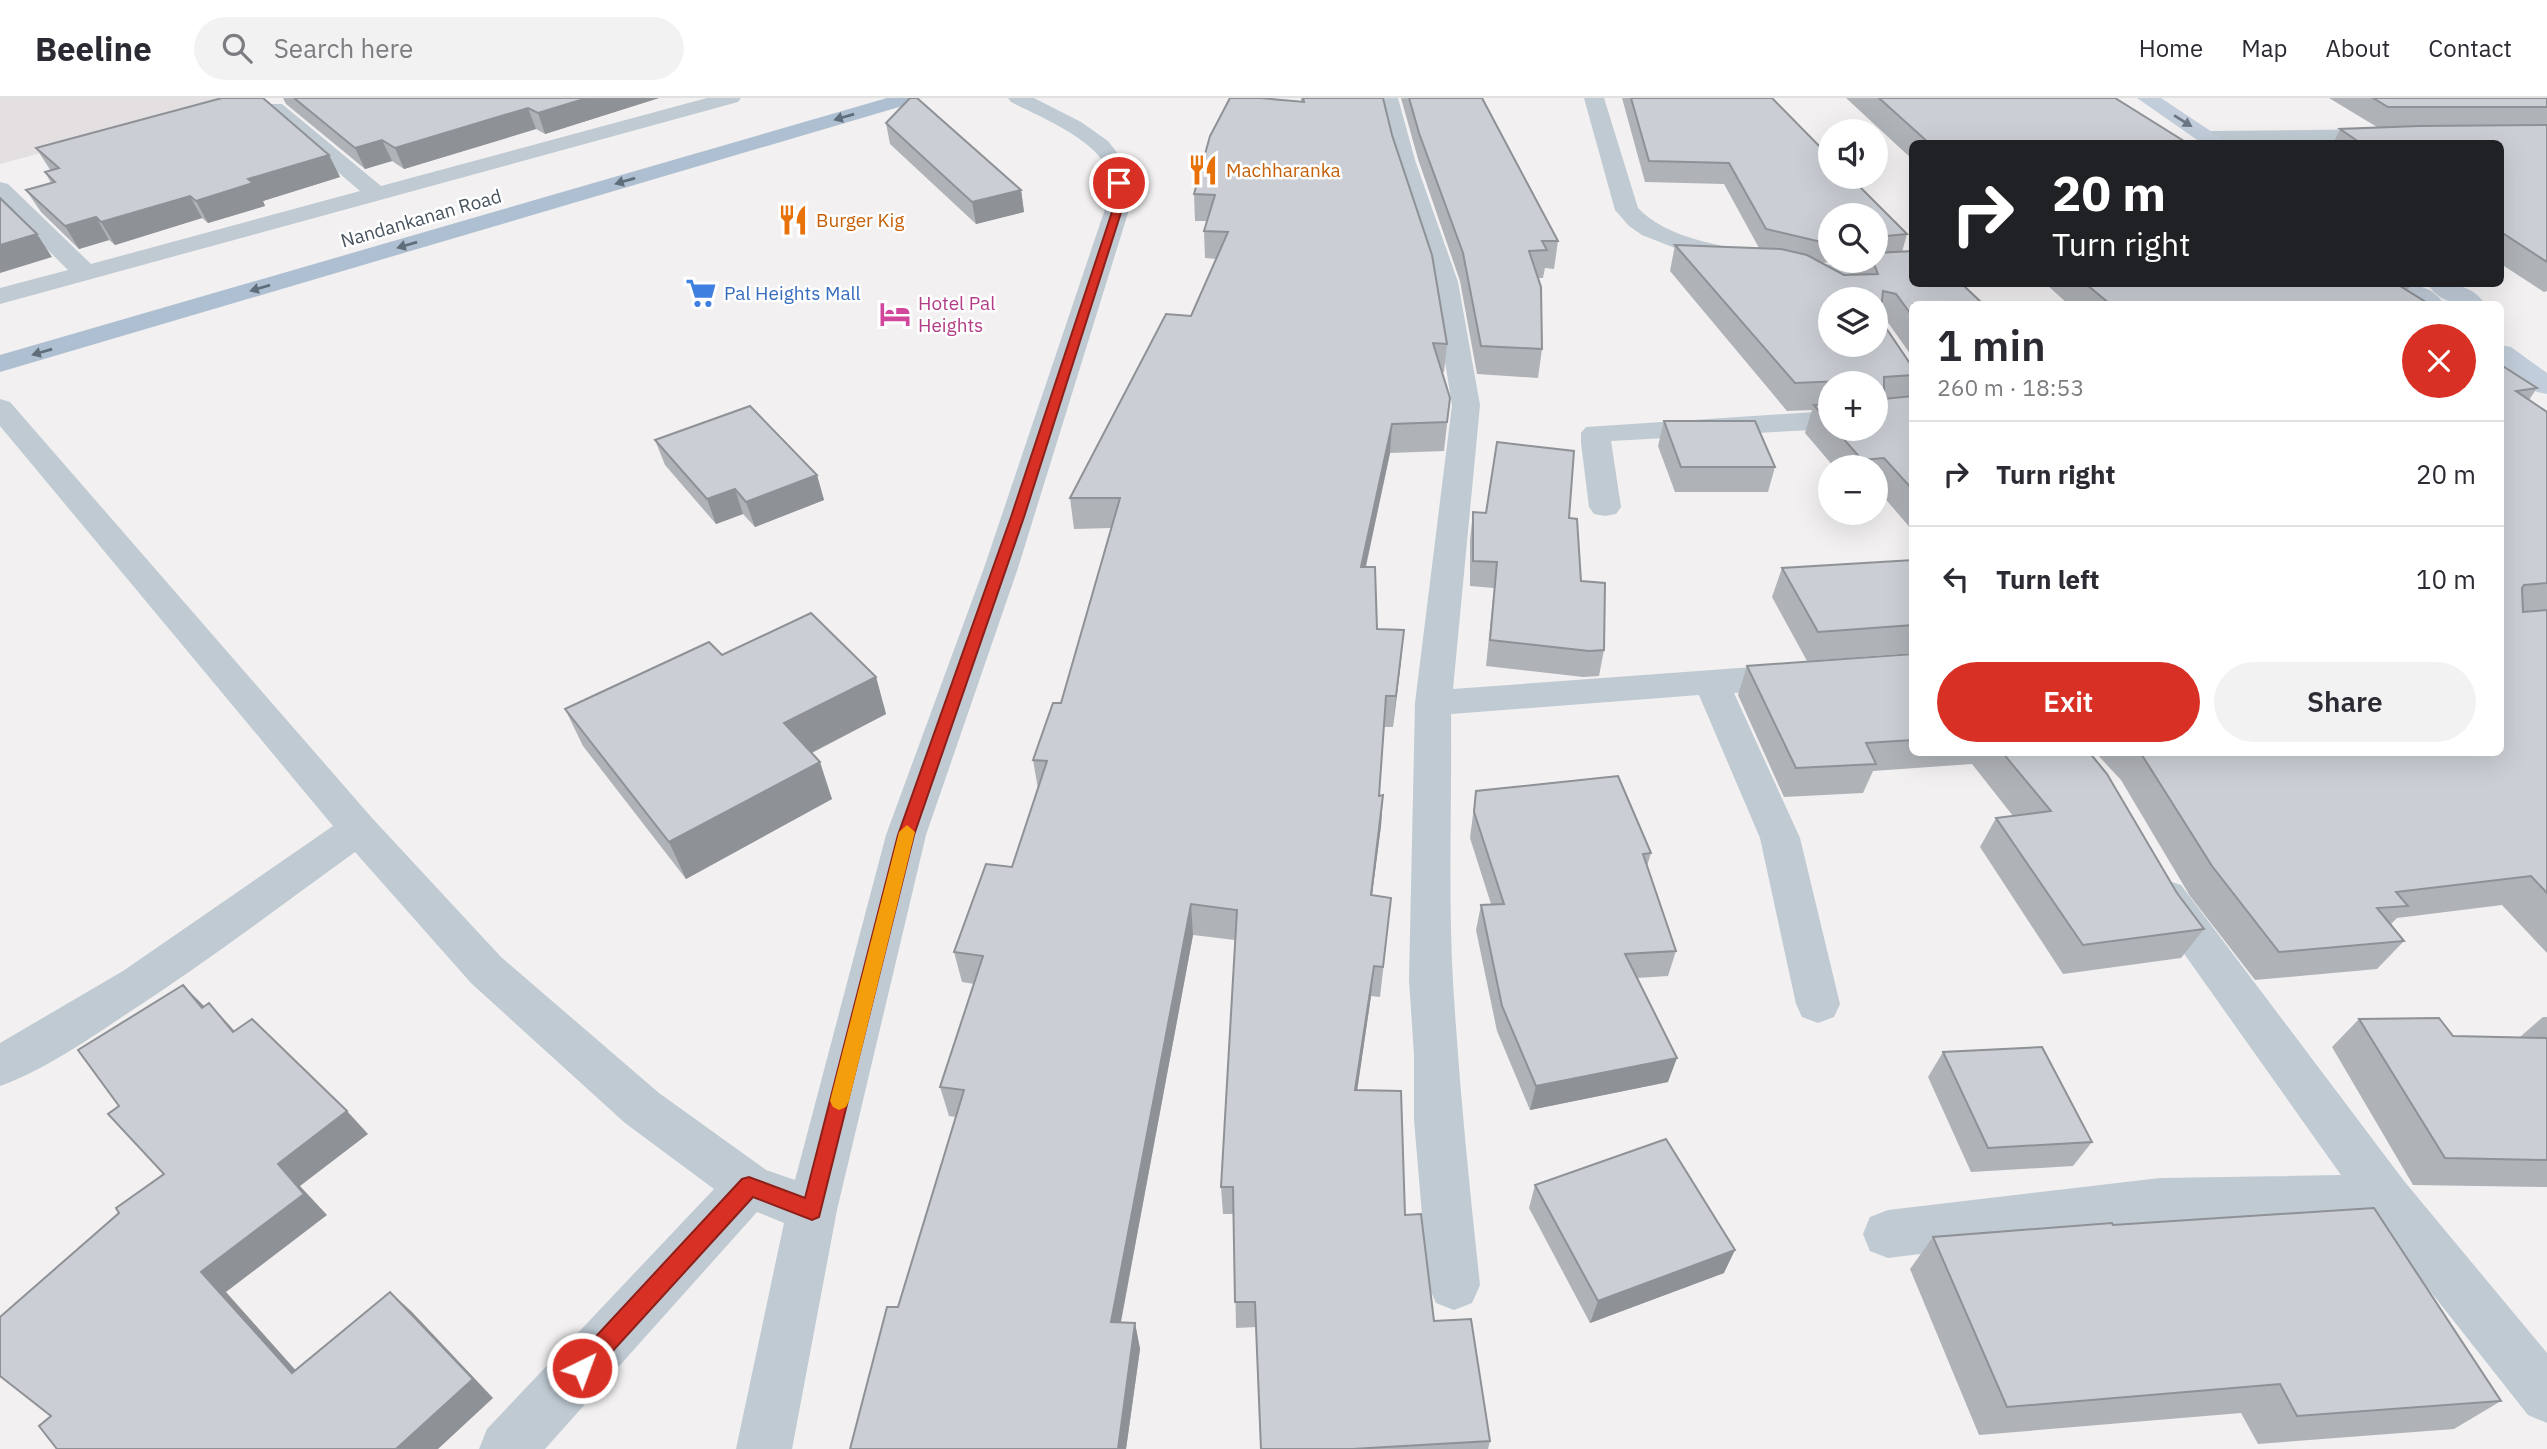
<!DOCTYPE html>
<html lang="en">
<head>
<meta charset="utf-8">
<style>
  :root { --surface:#fff; --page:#f2f2f3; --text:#2b2b33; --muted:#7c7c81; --line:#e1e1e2; --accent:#d93025 }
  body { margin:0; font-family:"IBM Plex Sans",sans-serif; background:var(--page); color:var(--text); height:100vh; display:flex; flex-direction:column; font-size:26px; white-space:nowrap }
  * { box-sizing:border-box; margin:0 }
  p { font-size:23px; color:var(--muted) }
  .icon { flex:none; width:38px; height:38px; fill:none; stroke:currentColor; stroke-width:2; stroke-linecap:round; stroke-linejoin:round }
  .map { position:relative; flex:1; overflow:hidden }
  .drawer { position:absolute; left:1909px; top:203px; width:595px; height:455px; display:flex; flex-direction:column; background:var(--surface); border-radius:10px; box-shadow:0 7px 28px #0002 }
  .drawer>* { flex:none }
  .top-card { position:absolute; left:1909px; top:42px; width:595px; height:147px; border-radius:10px; box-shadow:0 7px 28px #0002; background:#202124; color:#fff; overflow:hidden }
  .controls { position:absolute; left:1818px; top:21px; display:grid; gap:14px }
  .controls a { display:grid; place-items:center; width:70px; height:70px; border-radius:50%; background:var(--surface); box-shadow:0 7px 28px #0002; font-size:35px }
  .pin { position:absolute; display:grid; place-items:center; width:60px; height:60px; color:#fff; margin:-30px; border:4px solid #fff; border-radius:50%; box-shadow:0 2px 7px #0007 }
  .me { position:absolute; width:77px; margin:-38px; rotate:42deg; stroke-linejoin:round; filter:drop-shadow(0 0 5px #0008) }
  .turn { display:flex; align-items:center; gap:24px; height:147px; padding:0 28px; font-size:32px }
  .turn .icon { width:91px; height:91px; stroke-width:2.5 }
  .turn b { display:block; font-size:49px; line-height:60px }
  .round { display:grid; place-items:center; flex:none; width:74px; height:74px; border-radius:37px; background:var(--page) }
  .summary { display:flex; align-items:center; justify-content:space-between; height:119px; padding:0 28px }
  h1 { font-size:42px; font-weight:600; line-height:52px }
  .button { display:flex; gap:14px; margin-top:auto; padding:14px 28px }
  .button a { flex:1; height:80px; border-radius:42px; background:var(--accent); color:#fff; font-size:28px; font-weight:600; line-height:80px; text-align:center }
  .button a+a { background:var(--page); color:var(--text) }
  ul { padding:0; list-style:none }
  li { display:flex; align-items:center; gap:21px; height:105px; padding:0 28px; border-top:2px solid var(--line) }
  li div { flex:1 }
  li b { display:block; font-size:26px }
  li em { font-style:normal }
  header { display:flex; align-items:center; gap:42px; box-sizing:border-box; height:98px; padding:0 35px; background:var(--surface); border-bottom:2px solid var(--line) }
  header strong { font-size:33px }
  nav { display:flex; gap:38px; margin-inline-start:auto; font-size:24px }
  .search { width:490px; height:63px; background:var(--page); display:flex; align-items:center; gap:18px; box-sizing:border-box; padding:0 24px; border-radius:38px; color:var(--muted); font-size:26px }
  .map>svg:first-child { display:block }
  .education { fill:#e4e0e1 }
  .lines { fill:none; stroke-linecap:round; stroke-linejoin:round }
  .street { fill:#bfcad3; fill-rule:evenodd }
  .secondary { fill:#c1cdda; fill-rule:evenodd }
  .primary { fill:#adbfd1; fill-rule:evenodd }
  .wall { fill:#afb2b7; fill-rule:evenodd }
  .shaded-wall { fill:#8e9195 }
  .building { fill:#cbcfd5; stroke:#8e9195; stroke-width:2; fill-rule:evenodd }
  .oneway { fill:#606e7c }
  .oneway2 { fill:#6b7884 }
  .route { fill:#d93025; stroke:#8d1f18; stroke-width:2 }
  .slow { fill:#f59e0b }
  .labels { text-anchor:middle; stroke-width:5; stroke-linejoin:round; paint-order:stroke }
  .far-food-label { font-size:19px; fill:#c56008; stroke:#fff; text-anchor:start }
  .far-street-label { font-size:19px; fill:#46535f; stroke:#fff }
  .far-shop-label { font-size:19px; fill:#366cbe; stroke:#fff; text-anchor:start }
  .far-hotel-label { font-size:19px; fill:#b23c85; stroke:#fff; text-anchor:start }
</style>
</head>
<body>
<header>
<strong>Beeline</strong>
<div class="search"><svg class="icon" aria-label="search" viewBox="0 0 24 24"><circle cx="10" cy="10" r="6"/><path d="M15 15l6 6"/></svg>Search here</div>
<nav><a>Home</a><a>Map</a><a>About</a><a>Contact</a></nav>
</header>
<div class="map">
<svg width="2547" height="1351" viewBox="0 0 2547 1351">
  <rect width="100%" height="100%" fill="#f2f0f0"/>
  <!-- education -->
  <polygon class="education" points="0,0 246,0 0,66"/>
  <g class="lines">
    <!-- street -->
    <g class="street">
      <polygon points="707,0 741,0 738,4 0,206 0,190 68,172 0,104 0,84 8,86 91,166 360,93 268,14 265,10 268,6 282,6 381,88"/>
      <path d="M1008 0H1034L1081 24 1108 43 1128 69 1132 102 1018 470 926 737 837 1112 792 1351H736L784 1125 757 1114 545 1351H479L487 1331 714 1091 625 1025 471 885 355 754C279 809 204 866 125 917 86 943 44 972 0 988V945L123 873 333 728 0 328V301L10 304 372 720 501 859 659 995 766 1072 795 1082 886 737 984 470 1108 102C1108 92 1110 79 1106 69 1093 40 1038 18 1011 4Z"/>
      <path d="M1378 0H1398L1415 62 1458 184 1480 307 1453 591 1794 566 1807 569 1812 578 1807 587 1794 590 1734 595 1800 740 1840 906 1834 919 1818 925 1802 919 1796 906 1760 740 1699 597 1451 616C1452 704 1448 796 1453 884 1459 985 1469 1086 1480 1187L1472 1205 1454 1212 1436 1205 1428 1187 1414 1022V957L1409 882 1415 605 1452 307 1432 184 1393 62Z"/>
      <path d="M1584 0H1604L1638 110C1669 142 1719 146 1760 156L1763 161 1760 166 1751 168 1675 150 1642 137 1629 128 1615 112Z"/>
      <polygon points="2387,31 2395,33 2398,38 2395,43 2207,46 2200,40 2203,35 2211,33"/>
      <polygon points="1913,160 1913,176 1810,184 1801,181 1797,176 1801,171 1810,168"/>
      <polygon points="1830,313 1830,331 1611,343 1621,409 1616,416 1605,418 1594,416 1589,409 1581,345 1581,335 1586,329"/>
      <polygon points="2166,782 2181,787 2404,1083 2547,1255 2547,1325 2528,1317 2374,1122 2160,1126 1888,1160 1870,1153 1863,1136 1870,1119 1888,1112 2160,1080 2341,1077 2151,809 2145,798 2151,787"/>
    </g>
    <!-- secondary -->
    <g class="secondary">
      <polygon points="2137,0 2161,0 2230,46 2203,46"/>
      <path d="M2388 186C2410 186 2430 185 2444 206 2423 208 2399 206 2388 186Z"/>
      <path d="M2428 186C2450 186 2471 185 2485 206 2464 208 2439 206 2428 186Z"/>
      <polygon points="2501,247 2511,249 2547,275 2547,296 2537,294 2501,268"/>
    </g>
    <!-- primary -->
    <polygon class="primary" points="887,0 919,0 916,4 0,274 0,257"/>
  </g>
  <!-- wall -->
  <g class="wall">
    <polygon points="283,0 659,0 545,36 536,31 404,71 392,63 365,71 286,6"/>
    <polygon points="1301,0 1383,0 1447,246 1444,274 1442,274 1450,300 1444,353 1390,355 1366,469 1377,531 1401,563 1393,629 1384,629 1379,698 1383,697 1381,728 1372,797 1388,830 1380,899 1371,898 1357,992 1405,1117 1434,1223 1490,1343 1488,1351 1261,1351 1256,1229 1236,1230 1234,1116 1223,1116 1221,1089 1235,842 1193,837 1121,1224 1135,1225 1140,1251 1126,1351 850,1351 898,1209 956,1019 949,1018 940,989 974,886 962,884 954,854 1012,769 1038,691 1033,662 1061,605 1111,430 1074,431 1070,400 1191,218 1217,161 1205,160 1204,133 1207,123 1195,123 1194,96 1301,4"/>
    <polygon points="1401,0 1482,0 1558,143 1554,171 1545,170 1543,180 1538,180 1542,251 1538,280 1477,276 1460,183 1418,61"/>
    <path d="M1622 0H1772L1907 136 1902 154 1913 206V260L1887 223 1880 221 1911 267H1913V433L1876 390V369H1834L1805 335 1812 312 1787 313 1670 173 1675 147 1759 150 1724 86 1645 84ZM1830 117H1876V163H1854L1850 177H1844L1821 165 1844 163H1830ZM1830 285H1876V331H1830Z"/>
    <polygon points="1846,0 2115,0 2184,43 2196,46 1913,46 1913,62"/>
    <polygon points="2329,0 2547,0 2547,193 2544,194 2501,166 2501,46 2333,46 2340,31 2377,29"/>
    <polygon points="886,25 1021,92 1024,114 976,126 890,46"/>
    <polygon points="36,50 329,57 340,79 263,103 265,108 208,125 202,120 115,147 109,142 79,151 41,114 26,92 51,85 45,74 51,73"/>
    <polygon points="2046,186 2409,186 2411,187 2407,193 2429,206 2068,206"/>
    <polygon points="2501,267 2537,290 2529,302 2547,314 2547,855 2502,807 2397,820 2391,826 2404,843 2377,871 2255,882 2190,798 2121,682 2095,654 2501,654"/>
    <polygon points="1664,323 1775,369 1768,394 1675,394 1658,348"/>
    <polygon points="655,342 817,377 824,402 755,429 743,416 716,426 665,367"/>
    <polygon points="1473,414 1569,420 1581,483 1604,552 1599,578 1583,579 1486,568 1494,490 1470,488 1470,442"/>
    <polygon points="1913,462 1913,555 1807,563 1772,499 1782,470"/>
    <polygon points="1913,556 1913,654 2089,654 2177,795 2204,831 2181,860 2063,876 1980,749 1996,720 2013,718 1972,666 1873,673 1863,695 1784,699 1738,597 1747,568"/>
    <polygon points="722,557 876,579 886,616 812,655 832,701 686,781 583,648 565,611"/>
    <polygon points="1476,693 1651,755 1647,768 1676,853 1668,878 1637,880 1668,984 1530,1012 1497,933 1476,832 1481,807 1491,806 1470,740"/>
    <polygon points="2543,919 2547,919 2547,1089 2413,1087 2332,949 2359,921 2453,938 2520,939"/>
    <polygon points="1943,954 2092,1044 2073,1068 1971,1074 1928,979"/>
    <polygon points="1535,1087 1724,1175 1590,1225 1529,1110"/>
    <polygon points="2113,1127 2501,1303 2454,1331 2258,1346 2241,1315 1979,1337 1910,1171 1933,1139"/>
  </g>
  <!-- shaded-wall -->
  <g class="shaded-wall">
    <polygon points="587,0 659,0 545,36 538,15"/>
    <polygon points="528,10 536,31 404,71 395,50"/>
    <polygon points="382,42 392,63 365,71 355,50"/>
    <polygon points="329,57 340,79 263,103 265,108 208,125 196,103 248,81"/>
    <polygon points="1021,92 1024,114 976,126 972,104"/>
    <polygon points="190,98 202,120 115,147 101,124"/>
    <polygon points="96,119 109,142 79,151 65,128"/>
    <polygon points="37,136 52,159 0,175 0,147"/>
    <polygon points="1392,326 1390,355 1359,499 1361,469"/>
    <polygon points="817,377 824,402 755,429 746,404"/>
    <polygon points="735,391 743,416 716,426 707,401"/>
    <polygon points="1404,532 1401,563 1393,629 1396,598"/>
    <polygon points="876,579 886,616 797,662 784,625"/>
    <polygon points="820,664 832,701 686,781 669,744"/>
    <polygon points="1383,697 1381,728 1368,827 1371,797"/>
    <polygon points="1191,806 1193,837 1116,1249 1111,1224"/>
    <polygon points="1374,868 1371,898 1353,1021 1355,992"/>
    <polygon points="183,887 206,910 202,910"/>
    <polygon points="209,905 231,929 255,957 233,934"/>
    <polygon points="1677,960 1668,984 1530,1012 1536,988"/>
    <polygon points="347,1013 368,1036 300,1088 327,1117 226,1194 316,1295 292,1275 201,1174 278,1066"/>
    <polygon points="1735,1152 1724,1175 1590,1225 1598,1203"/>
    <polygon points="390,1194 412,1214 493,1300 438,1351 396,1351"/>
    <polygon points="1135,1225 1140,1251 1126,1351 1118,1351"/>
  </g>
  <!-- building -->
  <g class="building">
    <polygon points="222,0 263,0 329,57 248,81 253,85 196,103 190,98 101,124 96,119 65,128 26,92 55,84 45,74 59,70 36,50"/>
    <polygon points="294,0 587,0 538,15 528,10 395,50 382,42 355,50"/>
    <polygon points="910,0 917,0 1021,92 972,104 886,25"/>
    <polygon points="1230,0 1260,0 1304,4 1303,0 1383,0 1392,37 1432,157 1447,246 1433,245 1450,300 1447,324 1392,326 1361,469 1375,469 1377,531 1404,532 1396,598 1386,598 1379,698 1383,697 1371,797 1391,800 1383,869 1374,868 1355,992 1401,993 1405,1117 1421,1116 1434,1223 1471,1221 1490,1343 1352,1351 1261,1351 1255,1204 1235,1204 1233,1089 1221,1089 1237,812 1191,806 1111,1224 1135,1225 1118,1351 850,1351 887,1209 898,1209 964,992 940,989 983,858 954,854 986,766 1012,769 1047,663 1033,662 1053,605 1061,605 1120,400 1070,400 1166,216 1191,218 1228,134 1204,133 1215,97 1194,96 1210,38"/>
    <polygon points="1409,0 1482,0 1558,143 1542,143 1547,152 1529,153 1541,189 1542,251 1481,248 1463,155 1419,35"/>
    <polygon points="1631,0 1772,0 1830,59 1830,79 1850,79 1907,136 1876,139 1876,117 1830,117 1830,142 1817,143 1766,131 1729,65 1649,63"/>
    <polygon points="1879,0 2115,0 2184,43 2191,43 2196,46 1930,46"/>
    <polygon points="2373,0 2547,0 2547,9 2388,9"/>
    <polygon points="2547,27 2547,164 2501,134 2501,46 2362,46 2340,31 2419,28"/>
    <polygon points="0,100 37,136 0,147"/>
    <path d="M1675 147 1781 151 1807 157 1844 177 1878 176 1874 166 1867 163H1876V155L1913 153V186H1962L1983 206H1913V219L1896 196 1883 193 1880 221 1911 267H1913V277L1884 279V301L1913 298V392L1884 360 1862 362 1835 331H1876V285H1841V283L1795 285ZM1830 201H1876V247H1830Z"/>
    <polygon points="2086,186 2409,186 2411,187 2400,188 2429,206 2110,206"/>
    <polygon points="2501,267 2537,290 2516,293 2547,314 2547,485 2524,487 2522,490 2523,514 2547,512 2547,795 2531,778 2396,794 2408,808 2377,810 2404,843 2279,854 2212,768 2140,654 2501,654"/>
    <polygon points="1830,306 1830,326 1814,307"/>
    <polygon points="750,308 817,377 746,404 735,391 707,401 655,342"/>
    <polygon points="1664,323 1755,323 1775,369 1681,369"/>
    <polygon points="1497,344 1574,353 1569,420 1577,421 1581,483 1605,485 1604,552 1589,553 1490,542 1497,464 1473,463 1473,414 1486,415"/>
    <polygon points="1913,462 1913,527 1818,534 1782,470"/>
    <polygon points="811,515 876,579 784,625 820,664 669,744 565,611 709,544 722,557"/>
    <polygon points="1913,556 1913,642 1866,645 1876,666 1796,670 1747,568"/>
    <polygon points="2002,654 2089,654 2107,676 2177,795 2204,831 2083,847 1996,720 2051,713"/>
    <polygon points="1618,678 1651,755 1643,756 1676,853 1625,856 1677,960 1536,988 1502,908 1481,807 1504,806 1474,714 1476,693"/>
    <polygon points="183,887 202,910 209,905 233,934 252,921 347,1013 278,1066 304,1096 201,1174 292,1275 390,1194 473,1281 396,1351 57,1351 39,1328 51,1318 0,1278 0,1219 119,1115 116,1110 164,1076 108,1016 119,1008 78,952"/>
    <polygon points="2439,920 2453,938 2547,940 2547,1062 2445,1060 2359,921"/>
    <polygon points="2042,949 2092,1044 1988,1050 1943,954"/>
    <polygon points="1666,1041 1735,1152 1598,1203 1535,1087"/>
    <polygon points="2374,1110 2501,1303 2297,1318 2280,1286 2007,1309 1933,1139 2112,1125 2113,1127"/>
  </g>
  <!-- one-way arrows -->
  <defs><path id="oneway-solid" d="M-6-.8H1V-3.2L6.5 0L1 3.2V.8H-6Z" transform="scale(1.75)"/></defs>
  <g class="oneway">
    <use href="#oneway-solid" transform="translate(844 19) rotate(164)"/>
    <use href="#oneway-solid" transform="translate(625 83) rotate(164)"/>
    <use href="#oneway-solid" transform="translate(407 147) rotate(164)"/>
    <use href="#oneway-solid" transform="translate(260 190) rotate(164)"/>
    <use href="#oneway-solid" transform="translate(42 254) rotate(164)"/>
  </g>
  <use class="oneway2" href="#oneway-solid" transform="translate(2183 23) rotate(32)"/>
  <!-- route -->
  <polygon class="route" points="1119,83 1123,85 1125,102 1024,419 914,737 819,1119 812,1122 753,1099 590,1278 582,1281 574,1278 571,1270 574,1262 742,1081 749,1079 805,1100 898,737 1011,419 1116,102 1114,85"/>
  <!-- slow -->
  <polygon class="slow" points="907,727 915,734 849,1003 846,1009 839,1012 833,1009 830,1003 899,734"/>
  <!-- icons -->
  <defs>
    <g id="restaurant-bare" transform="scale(2.415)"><path d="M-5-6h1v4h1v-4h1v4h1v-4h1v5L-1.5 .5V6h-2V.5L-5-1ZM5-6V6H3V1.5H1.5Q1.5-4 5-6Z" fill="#e8710a" stroke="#fff" stroke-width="2.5" paint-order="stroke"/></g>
    <g id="supermarket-bare" transform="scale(2.415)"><path d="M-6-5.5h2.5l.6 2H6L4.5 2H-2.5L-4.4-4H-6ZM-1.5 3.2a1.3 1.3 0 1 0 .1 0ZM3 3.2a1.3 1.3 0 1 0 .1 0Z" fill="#3f7fe0" stroke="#fff" stroke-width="2.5" paint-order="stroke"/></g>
    <g id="hotel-bare" transform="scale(2.415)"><path d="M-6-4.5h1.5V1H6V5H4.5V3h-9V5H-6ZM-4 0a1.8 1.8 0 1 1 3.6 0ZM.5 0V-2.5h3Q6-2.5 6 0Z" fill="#d1479c" stroke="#fff" stroke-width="2.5" paint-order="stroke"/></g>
  </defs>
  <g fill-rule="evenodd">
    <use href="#restaurant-bare" x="1203" y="72"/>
    <use href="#restaurant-bare" x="793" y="122"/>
    <use href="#supermarket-bare" x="701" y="195"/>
    <use href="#hotel-bare" x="895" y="216"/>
  </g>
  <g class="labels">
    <!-- far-food labels -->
    <g class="far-food-label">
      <text x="1226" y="79">Machharanka</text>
      <text x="816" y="129">Burger Kig</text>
    </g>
    <!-- far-street labels -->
    <g class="far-street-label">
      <text transform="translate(421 120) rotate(-16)" y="7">Nandankanan Road</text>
    </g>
    <!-- far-shop labels -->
    <g class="far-shop-label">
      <text x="724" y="202">Pal Heights Mall</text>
    </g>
    <!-- far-hotel labels -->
    <g class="far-hotel-label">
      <text x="918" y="212">Hotel Pal<tspan x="918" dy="22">Heights</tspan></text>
    </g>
  </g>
</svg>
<div class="controls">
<a><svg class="icon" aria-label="sound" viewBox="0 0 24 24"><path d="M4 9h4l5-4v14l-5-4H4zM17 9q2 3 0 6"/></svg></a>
<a><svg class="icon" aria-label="search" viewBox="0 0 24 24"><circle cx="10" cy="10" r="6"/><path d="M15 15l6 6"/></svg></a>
<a><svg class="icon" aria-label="layers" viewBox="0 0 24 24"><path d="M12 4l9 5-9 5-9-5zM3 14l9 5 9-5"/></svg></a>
<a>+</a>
<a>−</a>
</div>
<div class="pin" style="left:1119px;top:85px;background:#d93025"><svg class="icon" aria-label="arrive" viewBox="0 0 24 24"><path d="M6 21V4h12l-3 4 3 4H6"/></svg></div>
<svg class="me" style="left:582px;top:1270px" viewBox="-20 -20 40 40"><circle r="17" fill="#d93025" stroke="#fff" stroke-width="3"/><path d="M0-11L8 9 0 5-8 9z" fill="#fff"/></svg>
<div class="top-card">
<div class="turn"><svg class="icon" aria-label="right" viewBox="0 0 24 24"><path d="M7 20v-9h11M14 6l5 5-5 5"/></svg><div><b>20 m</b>Turn right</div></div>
</div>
<section class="drawer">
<div class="summary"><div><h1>1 min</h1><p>260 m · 18:53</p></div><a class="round" style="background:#d93025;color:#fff"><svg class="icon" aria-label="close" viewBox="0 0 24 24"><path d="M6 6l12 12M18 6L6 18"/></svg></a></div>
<ul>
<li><svg class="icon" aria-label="right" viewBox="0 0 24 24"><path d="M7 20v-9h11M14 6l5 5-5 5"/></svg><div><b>Turn right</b></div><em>20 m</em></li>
<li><svg class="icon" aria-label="left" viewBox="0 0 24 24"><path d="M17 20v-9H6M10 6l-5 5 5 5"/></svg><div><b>Turn left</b></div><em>10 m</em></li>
</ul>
<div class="button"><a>Exit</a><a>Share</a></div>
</section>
</div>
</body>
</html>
